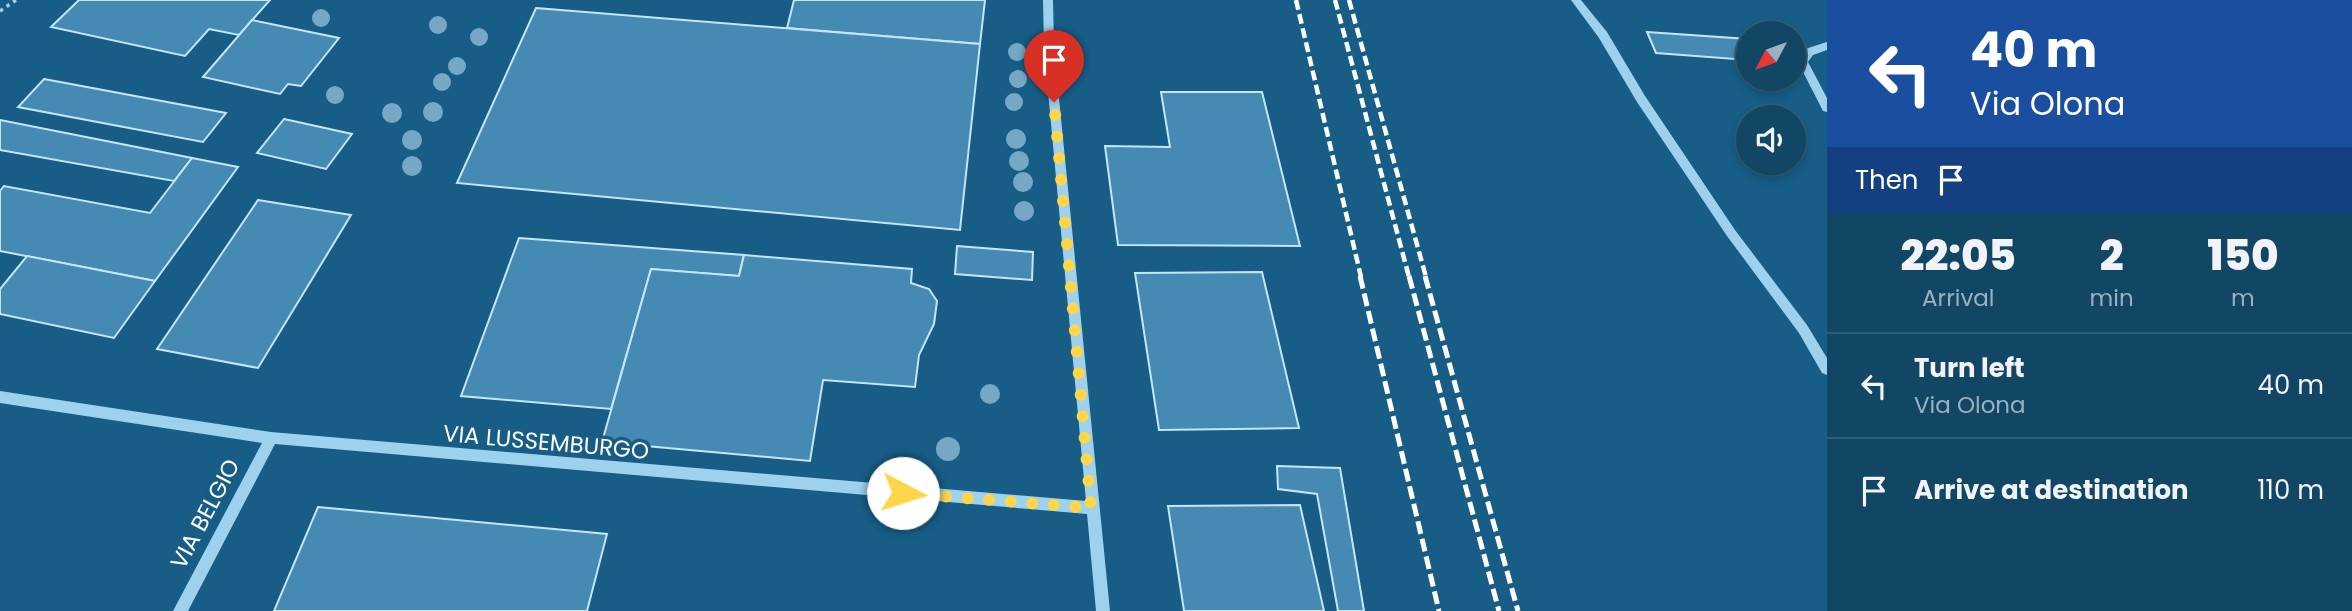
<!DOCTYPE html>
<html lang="en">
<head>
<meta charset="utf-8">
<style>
  :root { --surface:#114664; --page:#1e506d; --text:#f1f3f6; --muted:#9cb1bf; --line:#305e78 }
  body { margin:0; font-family:Poppins,sans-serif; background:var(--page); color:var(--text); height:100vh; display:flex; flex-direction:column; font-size:26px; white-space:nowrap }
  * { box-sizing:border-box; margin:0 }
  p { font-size:23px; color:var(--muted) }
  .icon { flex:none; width:38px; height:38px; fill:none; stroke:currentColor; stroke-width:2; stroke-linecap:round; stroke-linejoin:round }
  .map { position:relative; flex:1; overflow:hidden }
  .panel { display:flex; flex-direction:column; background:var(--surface); width:525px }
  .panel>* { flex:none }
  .hud { background:#1a4fa0; color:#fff; overflow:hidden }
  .needle { width:46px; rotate:229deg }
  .controls { position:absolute; left:1736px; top:21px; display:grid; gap:14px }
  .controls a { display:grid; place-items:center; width:70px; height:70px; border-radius:50%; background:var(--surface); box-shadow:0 4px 10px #0003,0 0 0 2px var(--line); font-size:35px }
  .pin { position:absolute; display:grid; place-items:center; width:60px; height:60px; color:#fff; margin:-72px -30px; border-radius:50% 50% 50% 0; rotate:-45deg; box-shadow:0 0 7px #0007 }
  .pin .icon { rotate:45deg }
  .me { position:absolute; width:77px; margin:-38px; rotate:95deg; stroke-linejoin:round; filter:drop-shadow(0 0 5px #0008) }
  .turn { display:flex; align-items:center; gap:24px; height:147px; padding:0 28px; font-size:32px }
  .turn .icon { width:91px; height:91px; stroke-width:2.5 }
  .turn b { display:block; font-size:49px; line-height:60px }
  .then { display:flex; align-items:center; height:66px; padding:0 28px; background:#0003; gap:14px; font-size:26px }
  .eta { display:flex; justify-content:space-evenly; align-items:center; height:119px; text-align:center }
  .eta b { font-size:42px; font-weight:800; line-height:49px }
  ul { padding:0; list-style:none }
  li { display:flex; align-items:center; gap:21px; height:105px; padding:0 28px; border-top:2px solid var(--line) }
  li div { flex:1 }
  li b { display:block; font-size:26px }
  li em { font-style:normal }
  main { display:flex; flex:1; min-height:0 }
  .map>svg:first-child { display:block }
  .building { fill:#448ab2; stroke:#c3e6fa; stroke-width:2 }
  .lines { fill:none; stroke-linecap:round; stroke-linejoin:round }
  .path { stroke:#9dd1ed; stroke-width:3.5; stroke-dasharray:3.5 4.5; stroke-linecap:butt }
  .minor { fill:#9dd1ed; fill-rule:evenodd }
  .rail-far1 { stroke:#fff; stroke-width:4.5; stroke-dasharray:10 4.5; stroke-linecap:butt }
  .rail { stroke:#fff; stroke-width:5; stroke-dasharray:13 5; stroke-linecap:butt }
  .tree { fill:#76a8c6 }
  .route { stroke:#ffd54a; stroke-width:12; stroke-dasharray:0 21.6 }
  .labels { text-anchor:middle; stroke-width:7; stroke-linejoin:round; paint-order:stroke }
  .street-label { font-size:23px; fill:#fff; stroke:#175d86 }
</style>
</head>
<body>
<main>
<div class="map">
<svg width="1827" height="611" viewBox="0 0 1827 611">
  <rect width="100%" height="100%" fill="#175d86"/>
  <!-- building -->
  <g class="building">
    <polygon points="79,0 270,0 239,35 209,29 185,56 51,27"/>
    <polygon points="794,0 985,0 980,44 787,28"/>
    <polygon points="536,8 980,44 960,230 457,183"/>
    <polygon points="252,20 339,38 301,86 288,84 280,94 203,77"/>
    <polygon points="1647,32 1748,39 1748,60 1656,53"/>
    <polygon points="44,79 226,113 203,142 18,107"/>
    <polygon points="1161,92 1262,92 1300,246 1118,245 1105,146 1170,147"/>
    <polygon points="284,119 352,134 326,169 257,153"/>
    <polygon points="0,120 192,158 174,181 0,150"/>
    <polygon points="192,158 238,167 155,281 0,251 0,191 4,186 150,213"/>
    <polygon points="258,200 351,215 258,368 157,349"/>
    <polygon points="519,238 744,255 739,276 651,269 611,409 461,396"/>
    <polygon points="957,246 1033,252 1032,280 955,274"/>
    <polygon points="744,255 912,269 911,283 929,289 937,301 934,324 919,355 915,387 823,380 810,461 602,442 651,269 739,276"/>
    <polygon points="27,256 155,281 114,338 0,314 0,289"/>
    <polygon points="1262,272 1299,428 1159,430 1135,273"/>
    <polygon points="1277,466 1340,468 1364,611 1338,611 1317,494 1278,489"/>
    <polygon points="1300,505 1324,611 1184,611 1168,506"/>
    <polygon points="318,507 607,534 587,611 274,611"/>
  </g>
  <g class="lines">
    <!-- path -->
    <polyline class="path" points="0,11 16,0"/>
    <!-- minor -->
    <g class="minor">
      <polygon points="1043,0 1053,0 1054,48 1110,611 1096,611 1087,514 275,444 188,611 173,611 262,443 0,403 0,391 271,432 1086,501 1044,48"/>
      <polygon points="1571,0 1581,0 1607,32 1645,96 1735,230 1807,325 1827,358 1827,375 1822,373 1799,333 1727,236 1637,102 1599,38"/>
      <polygon points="1827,42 1827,50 1813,55 1808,62 1827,98 1827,112 1823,111 1798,62 1805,49"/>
    </g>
    <!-- rail-far1 -->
    <g class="rail-far1">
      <polyline points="1296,0 1361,277"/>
      <polyline points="1335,0 1409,277"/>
      <polyline points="1349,0 1426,277"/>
    </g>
    <!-- rail -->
    <g class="rail">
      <polyline points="1360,276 1439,611"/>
      <polyline points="1409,276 1499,611"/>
      <polyline points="1425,276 1518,611"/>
    </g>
  </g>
  <!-- trees -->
  <g class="tree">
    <circle cx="321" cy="18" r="9"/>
    <circle cx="438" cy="25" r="9"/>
    <circle cx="479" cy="37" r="9"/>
    <circle cx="1017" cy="52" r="9"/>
    <circle cx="457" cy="66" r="9"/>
    <circle cx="1018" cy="79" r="9"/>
    <circle cx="442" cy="82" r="9"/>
    <circle cx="335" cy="95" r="9"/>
    <circle cx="1014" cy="102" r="9"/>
    <circle cx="433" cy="112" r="10"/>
    <circle cx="392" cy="113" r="10"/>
    <circle cx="1016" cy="139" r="10"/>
    <circle cx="412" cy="140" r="10"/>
    <circle cx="1019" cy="161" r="10"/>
    <circle cx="412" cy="166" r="10"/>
    <circle cx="1023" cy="182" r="10"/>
    <circle cx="1024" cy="211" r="10"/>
    <circle cx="990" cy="394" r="10"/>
    <circle cx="948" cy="449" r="12"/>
  </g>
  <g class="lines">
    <!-- route -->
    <polyline class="route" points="903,493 1091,508 1054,102"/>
  </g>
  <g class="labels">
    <!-- street labels -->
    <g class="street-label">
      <text transform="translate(546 442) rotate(5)" y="8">VIA LUSSEMBURGO</text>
      <text transform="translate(205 514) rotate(-62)" y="8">VIA BELGIO</text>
    </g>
  </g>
</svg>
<div class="controls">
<a><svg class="needle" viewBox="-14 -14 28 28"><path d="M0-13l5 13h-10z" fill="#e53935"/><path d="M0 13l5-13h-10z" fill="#9cb1bf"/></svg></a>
<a><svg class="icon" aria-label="sound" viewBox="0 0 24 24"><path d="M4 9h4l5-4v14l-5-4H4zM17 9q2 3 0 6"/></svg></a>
</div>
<div class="pin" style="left:1054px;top:102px;background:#d93025"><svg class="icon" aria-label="arrive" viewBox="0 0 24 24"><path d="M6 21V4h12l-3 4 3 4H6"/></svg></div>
<svg class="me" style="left:903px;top:493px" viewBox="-20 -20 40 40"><circle r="19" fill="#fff"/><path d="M0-13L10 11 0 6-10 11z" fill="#ffd54a"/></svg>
</div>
<section class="panel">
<div class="hud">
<div class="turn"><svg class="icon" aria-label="left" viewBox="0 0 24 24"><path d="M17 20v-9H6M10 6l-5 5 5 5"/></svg><div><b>40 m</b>Via Olona</div></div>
<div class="then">Then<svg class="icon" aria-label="arrive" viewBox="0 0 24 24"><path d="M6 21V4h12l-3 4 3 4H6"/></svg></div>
</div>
<div class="eta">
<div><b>22:05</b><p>Arrival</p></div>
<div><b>2</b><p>min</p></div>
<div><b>150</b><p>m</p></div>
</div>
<ul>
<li><svg class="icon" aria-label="left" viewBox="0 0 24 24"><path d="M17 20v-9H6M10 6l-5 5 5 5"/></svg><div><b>Turn left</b><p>Via Olona</p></div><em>40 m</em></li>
<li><svg class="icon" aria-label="arrive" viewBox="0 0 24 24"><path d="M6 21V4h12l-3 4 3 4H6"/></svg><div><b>Arrive at destination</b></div><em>110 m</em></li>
</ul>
</section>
</main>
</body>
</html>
